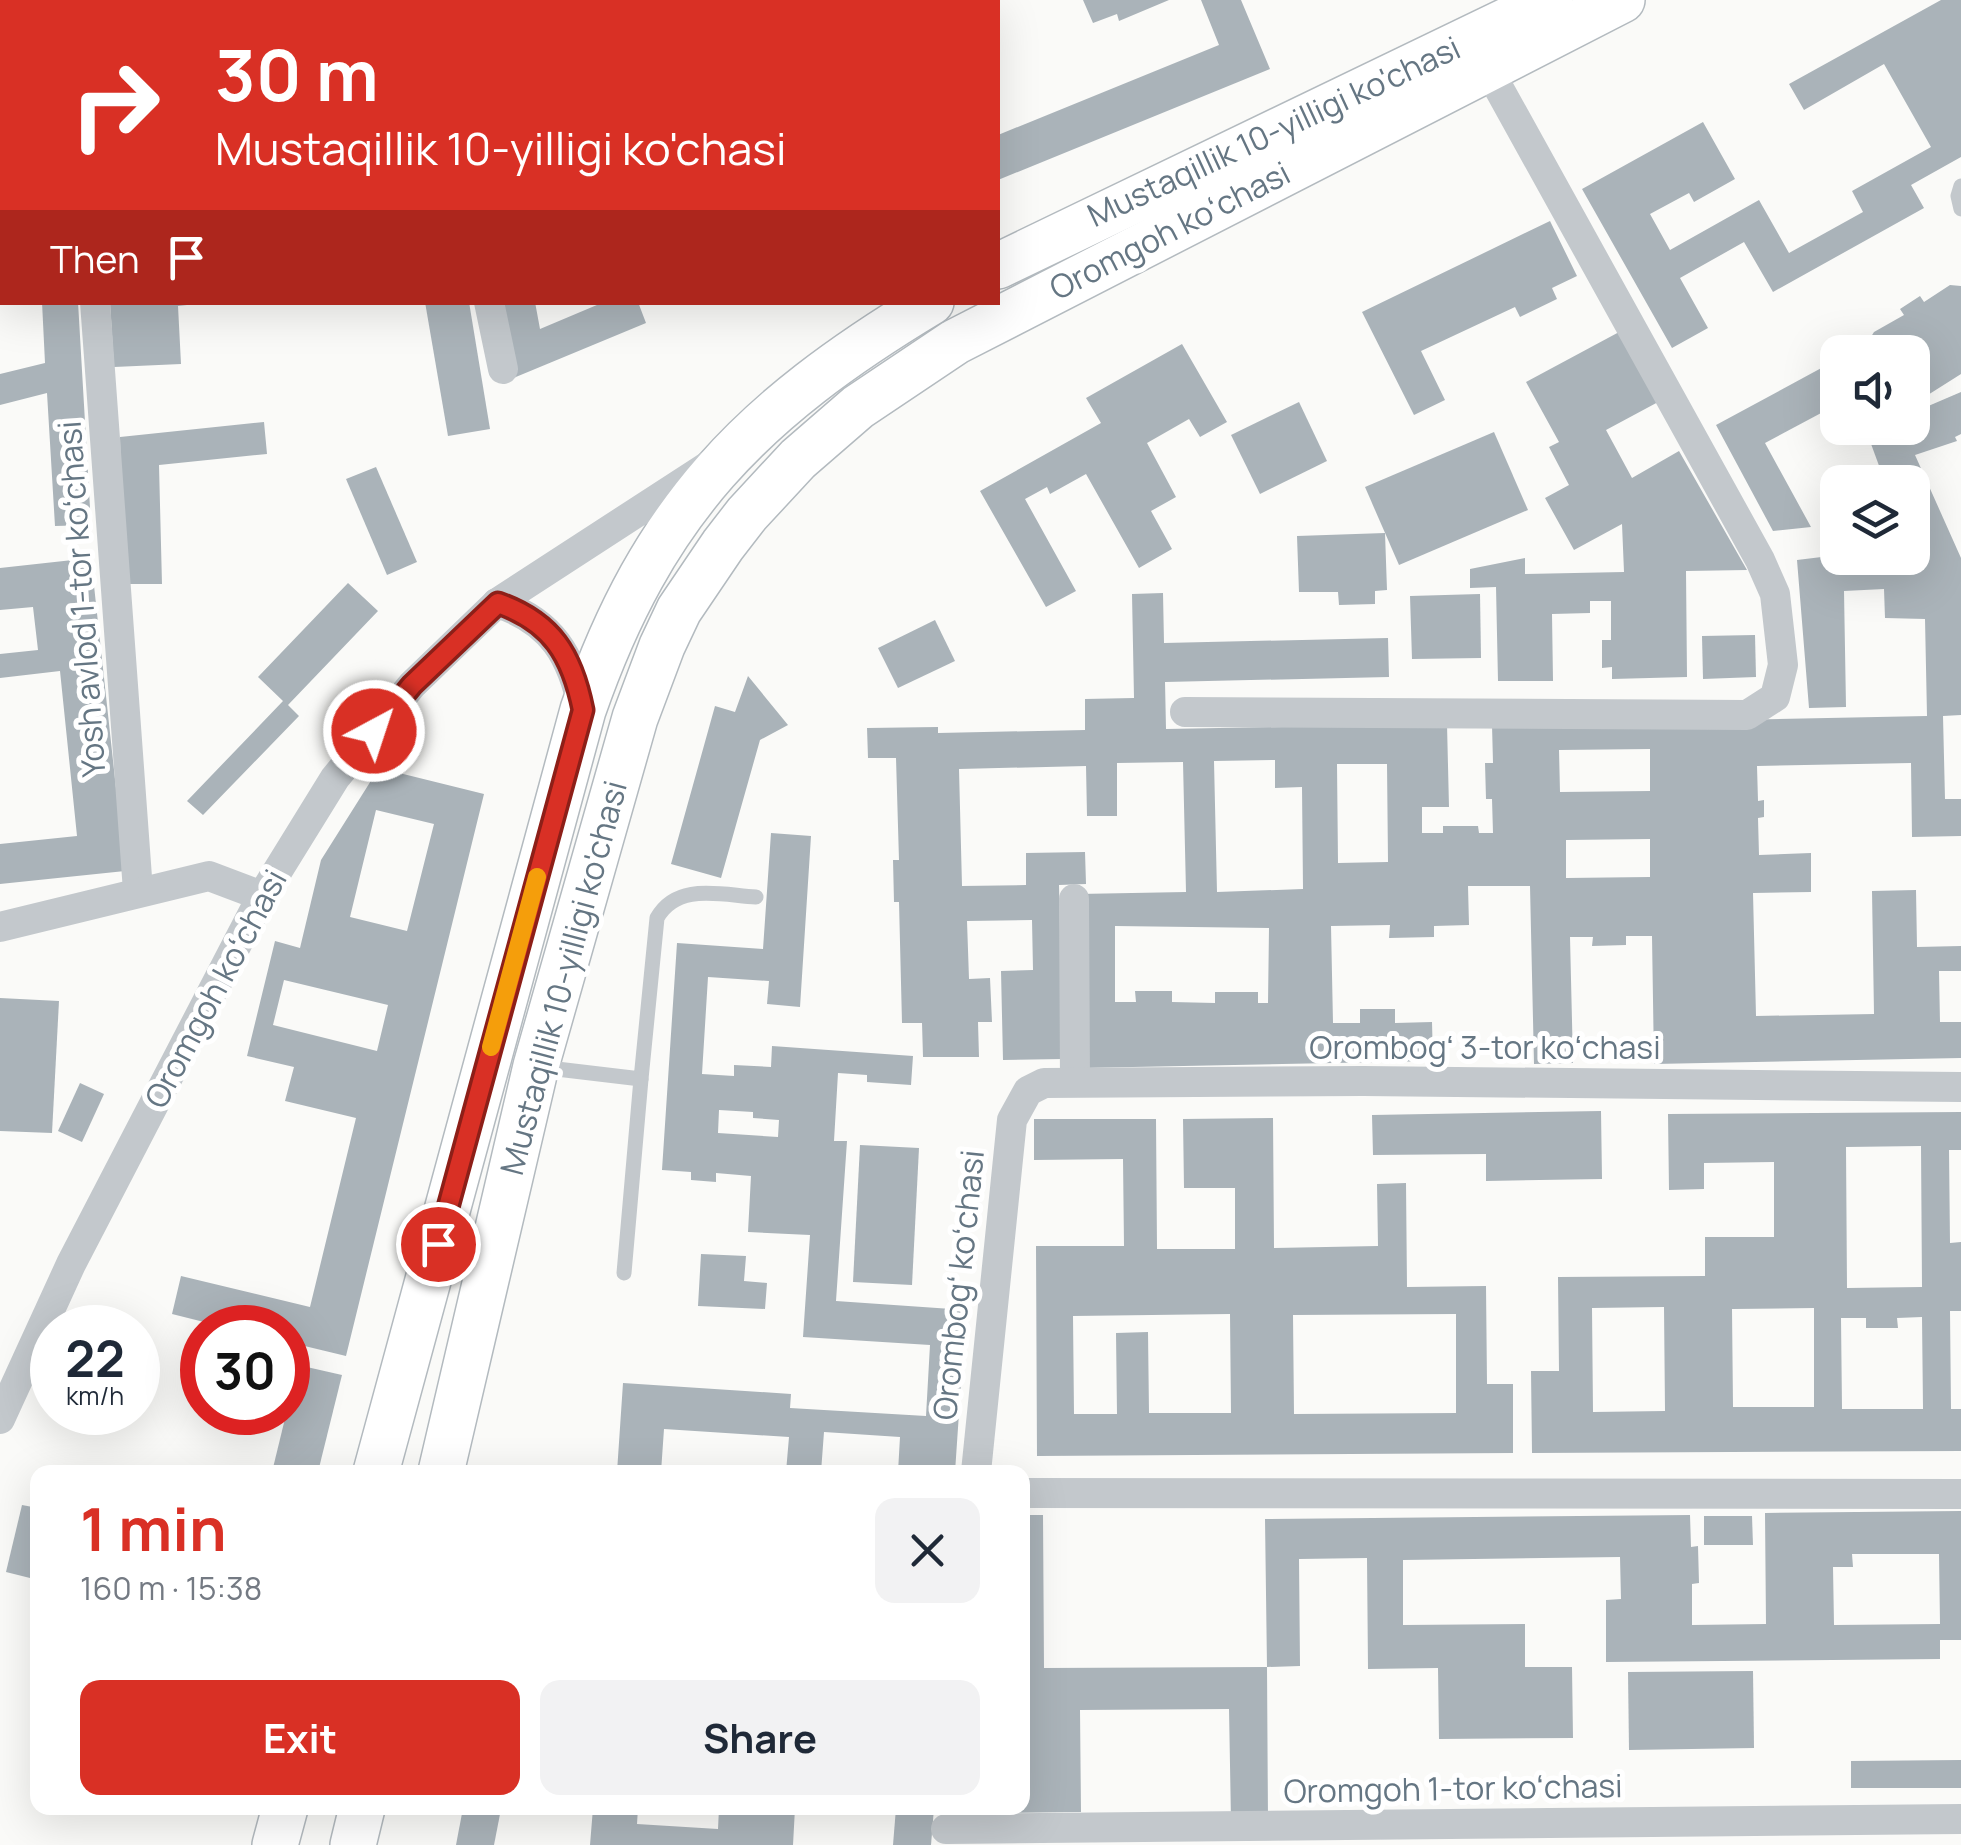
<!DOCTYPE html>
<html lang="en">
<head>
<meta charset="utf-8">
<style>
  :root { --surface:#fff; --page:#f2f2f3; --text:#1f2937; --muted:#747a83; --accent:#d93025 }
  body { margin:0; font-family:Manrope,sans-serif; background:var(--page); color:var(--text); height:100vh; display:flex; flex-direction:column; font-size:38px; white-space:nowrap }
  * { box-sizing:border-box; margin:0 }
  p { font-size:32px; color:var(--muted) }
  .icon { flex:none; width:55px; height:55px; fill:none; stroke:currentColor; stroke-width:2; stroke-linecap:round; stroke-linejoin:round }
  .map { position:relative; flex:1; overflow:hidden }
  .sheet { position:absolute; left:30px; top:1465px; width:1000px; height:350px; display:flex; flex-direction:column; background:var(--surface); border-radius:20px; box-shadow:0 10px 40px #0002 }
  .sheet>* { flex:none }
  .guide { position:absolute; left:0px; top:0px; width:1000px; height:305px; box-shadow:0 10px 40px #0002; background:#d93025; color:#fff; overflow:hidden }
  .buttons { position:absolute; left:1820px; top:335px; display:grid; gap:20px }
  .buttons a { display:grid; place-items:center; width:110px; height:110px; border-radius:20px; background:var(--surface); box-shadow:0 10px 40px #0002; font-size:50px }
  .speed { position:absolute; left:30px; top:1305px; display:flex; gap:20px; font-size:50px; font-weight:700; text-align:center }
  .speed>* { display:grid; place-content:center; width:130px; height:130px; border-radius:50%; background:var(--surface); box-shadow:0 10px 40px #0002; line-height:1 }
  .speed small { font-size:25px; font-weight:400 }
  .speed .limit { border:15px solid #d22; background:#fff; color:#111 }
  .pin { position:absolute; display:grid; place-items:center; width:85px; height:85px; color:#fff; margin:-42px; border:5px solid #fff; border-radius:50%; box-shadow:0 2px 10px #0007 }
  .me { position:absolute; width:110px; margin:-55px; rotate:40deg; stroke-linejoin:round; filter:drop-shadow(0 0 8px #0008) }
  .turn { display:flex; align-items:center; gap:35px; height:210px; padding:0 50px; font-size:45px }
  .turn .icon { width:130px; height:130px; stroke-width:2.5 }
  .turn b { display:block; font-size:70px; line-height:85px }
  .then { display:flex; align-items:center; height:95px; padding:0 50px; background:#0003; gap:20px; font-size:38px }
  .round { display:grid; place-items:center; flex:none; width:105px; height:105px; border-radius:20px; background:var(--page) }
  .overview { display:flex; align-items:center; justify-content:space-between; height:170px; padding:0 50px }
  h1 { font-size:60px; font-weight:700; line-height:75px; color:var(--accent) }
  .cta { display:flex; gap:20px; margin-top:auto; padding:20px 50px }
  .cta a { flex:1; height:115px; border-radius:20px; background:var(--accent); color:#fff; font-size:40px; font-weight:700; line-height:115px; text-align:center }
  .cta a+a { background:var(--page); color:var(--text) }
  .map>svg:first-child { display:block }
  .building { fill:#aab3b9; fill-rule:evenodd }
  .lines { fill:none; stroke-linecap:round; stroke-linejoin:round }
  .secondary-casing { stroke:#b3babf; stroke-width:48 }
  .lane { stroke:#c3c8cc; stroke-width:15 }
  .street { stroke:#c3c8cc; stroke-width:30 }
  .secondary { stroke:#fff; stroke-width:45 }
  .route-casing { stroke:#8d1f18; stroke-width:25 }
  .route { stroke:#d93025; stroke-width:18 }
  .slow { stroke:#f59e0b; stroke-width:18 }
  .labels { text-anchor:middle; stroke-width:10; stroke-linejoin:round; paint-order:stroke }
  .street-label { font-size:32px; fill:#657683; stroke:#fff }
</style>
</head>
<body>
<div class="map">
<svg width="1961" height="1845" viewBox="0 0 1961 1845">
  <rect width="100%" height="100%" fill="#fafaf8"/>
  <!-- building -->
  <g class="building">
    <polygon points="1083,0 1169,0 1119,21 1117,14 1093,23"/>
    <polygon points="1201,0 1241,0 1270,69 998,180 998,135 1219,45"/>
    <polygon points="1941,0 1961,0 1961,157 1911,185 1924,208 1773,292 1744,242 1680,278 1708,328 1672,348 1582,189 1703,122 1735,179 1694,202 1689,193 1650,214 1670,250 1759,200 1789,253 1863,212 1852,191 1931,147 1884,64 1804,110 1789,84"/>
    <polygon points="1550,221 1577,276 1552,288 1557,299 1520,317 1515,307 1421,351 1445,400 1414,415 1362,312"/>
    <polygon points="1950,285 1961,286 1961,374 1912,405 1912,352 1870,352 1869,340 1874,332 1904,315 1900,309 1920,296 1924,302"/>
    <polygon points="42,302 78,302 91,525 55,526 47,393 0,405 0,374 45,363"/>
    <polygon points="110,302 187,302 187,305 178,306 181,364 114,367"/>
    <polygon points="425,302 469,302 490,429 448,436"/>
    <polygon points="497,302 535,302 540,329 604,302 638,302 646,323 511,379"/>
    <polygon points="1621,331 1660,401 1606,430 1632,478 1679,451 1747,570 1686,571 1687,677 1612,679 1612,667 1602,668 1602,640 1611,640 1611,601 1590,601 1590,613 1552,614 1553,681 1498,681 1496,587 1470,588 1470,569 1525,558 1525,574 1624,572 1622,524 1574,550 1545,498 1569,485 1549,447 1559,442 1526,382"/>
    <polygon points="1182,344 1227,422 1200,437 1189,419 1147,443 1176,497 1151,511 1172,549 1139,568 1086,474 1050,494 1047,487 1025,499 1076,591 1046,607 980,491 1101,423 1086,398"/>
    <polygon points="1838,359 1838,404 1765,443 1811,527 1773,531 1716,425"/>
    <path d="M1961 392V434L1955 437 1957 441 1915 455 1961 558V715L1943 716 1945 799H1961V836L1912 837 1911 763 1757 766 1758 801 1764 800V817L1758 818 1759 855 1811 853V892L1753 893 1756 1016 1874 1014 1872 891 1916 890 1917 947 1961 946V971H1939L1940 1022H1961V1058L1654 1064 1652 936H1626V945L1592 946 1593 937H1570L1573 1063 1534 1064 1530 886H1468L1469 925 1434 926V937L1389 938 1390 925 1331 926 1333 1023H1360V1009H1395V1023L1432 1022 1433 1061 1082 1068 1078 894 1186 892 1183 762 1117 763V816H1087L1086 766 959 769 962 886 1026 885V853L1085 852 1086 884 1059 885 1063 1059 1003 1060 1001 971 1033 970 1032 920 967 921 969 979 990 978 992 1022H978L979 1057H923L922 1023H902L899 902H894L893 860H899L896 758H868L867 728 938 727V733L1085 730V699L1134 698 1132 594 1163 593 1164 643 1388 638 1389 677 1165 682 1166 729 1447 724 1449 807H1422V833H1443V826H1478L1479 833H1493L1492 799H1486L1485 763H1493L1492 725 1927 716 1925 619 1885 618 1884 589 1844 591 1846 707 1809 708 1797 560 1838 555 1912 558V482H1885L1867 433 1856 438 1850 428H1912V413ZM1650 749V791L1560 792 1559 750ZM1275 760V788L1302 787 1303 889 1217 892 1214 761ZM1337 764H1387L1388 862 1338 863ZM1650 839V877L1566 878V840ZM1115 926 1269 928 1268 1003H1258V992H1215V1003L1172 1002V991H1135L1136 1002H1115Z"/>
    <polygon points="1299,402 1327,461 1260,494 1231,435"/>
    <polygon points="264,422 267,454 159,465 162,584 123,584 120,437"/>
    <polygon points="1494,432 1528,510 1399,565 1365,487"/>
    <polygon points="376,467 417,562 387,575 346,479"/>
    <polygon points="1385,533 1387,590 1375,591 1375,604 1339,605 1338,592 1299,592 1297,536"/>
    <polygon points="91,558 125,871 0,884 0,844 77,836 60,671 0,678 0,654 38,650 33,607 0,610 0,568"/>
    <polygon points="348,583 378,611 288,705 299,716 203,815 187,801 283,701 258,677"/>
    <polygon points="1480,594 1481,658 1412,659 1410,596"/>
    <polygon points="935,620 955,661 898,688 878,648"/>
    <polygon points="1755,635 1756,677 1703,679 1702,636"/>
    <polygon points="748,676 788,725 760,740 721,878 671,864 715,706 735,712"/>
    <path d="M379 768 484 794 346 1356 288 1342V1328H228L172 1314 181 1276 310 1307 356 1118 285 1101 294 1067 247 1056 275 941 300 948 321 860ZM376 810 434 824 407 931 350 917ZM284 980 388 1005 377 1051 273 1025Z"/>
    <path d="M771 833 811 836 800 1007 767 1004 769 981 708 977 702 1074 734 1076V1065L771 1067 772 1046 913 1056 911 1085 867 1082V1075L838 1073 834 1141H847L836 1301 966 1310 955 1472H898L900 1437 824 1432 821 1472H786L789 1437 664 1429 661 1472H617L623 1383 791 1394 790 1408 926 1416 930 1345 803 1337 810 1235 748 1232 751 1176 716 1173V1182L691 1180V1172L662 1170 677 943 763 949ZM719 1110 753 1112V1118L779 1120 778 1137 718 1133Z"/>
    <polygon points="0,998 59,1001 52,1133 0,1131"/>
    <polygon points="80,1083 104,1094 82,1142 58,1131"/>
    <polygon points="1601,1111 1602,1179 1486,1181 1486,1154 1373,1155 1372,1115"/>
    <path d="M1961 1112V1150H1949L1950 1243 1961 1242V1311H1950L1951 1409H1961V1451L1532 1453 1531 1371H1559L1558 1277 1705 1276V1237H1774V1162L1704 1163V1189L1669 1190 1668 1114ZM1921 1146 1922 1287 1847 1288 1846 1147ZM1664 1307 1665 1411 1593 1412 1592 1308ZM1814 1308V1407H1733L1732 1309ZM1922 1317 1923 1409H1842L1841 1318H1866V1328H1898L1897 1318Z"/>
    <path d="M1273 1118 1274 1248 1378 1246 1377 1184 1406 1183 1407 1287 1486 1286 1487 1384H1513V1453L1037 1456 1036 1246H1124L1123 1159 1034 1160V1119H1156L1157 1249H1235V1188H1184L1183 1119ZM1230 1314 1231 1413H1149L1148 1332 1116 1333 1117 1414H1074L1073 1316ZM1456 1314V1413L1294 1414 1293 1315Z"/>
    <polygon points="860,1145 919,1148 912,1285 853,1282"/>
    <polygon points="701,1254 746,1256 744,1281 767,1283 765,1309 698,1306"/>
    <polygon points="298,1365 342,1375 318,1472 272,1472"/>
    <polygon points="22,1505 38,1508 38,1580 6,1572"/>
    <path d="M1961 1511V1640H1940V1659L1606 1662V1600L1621 1599 1620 1557 1403 1560V1625L1525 1624V1667H1572L1573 1738 1439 1739 1438 1668 1368 1669 1367 1558 1299 1559 1300 1666 1267 1667 1265 1519 1690 1515 1691 1547 1698 1546 1699 1583 1692 1584V1625L1766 1624 1765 1513ZM1852 1554H1939L1940 1624 1834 1625 1833 1567H1853Z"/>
    <polygon points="1022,1515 1043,1515 1044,1668 1267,1667 1268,1821 1231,1821 1229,1709 1080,1710 1081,1812 1002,1813 1002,1808 1022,1808"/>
    <polygon points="1704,1516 1752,1516 1753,1545 1704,1545"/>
    <polygon points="1753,1671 1754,1748 1629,1750 1628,1672"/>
    <polygon points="1961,1760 1961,1788 1851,1788 1851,1761"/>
    <polygon points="463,1808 501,1809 494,1845 456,1845"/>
    <polygon points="593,1808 638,1808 637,1824 718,1829 719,1808 795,1808 793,1845 590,1845"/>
    <polygon points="896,1808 934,1808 931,1845 893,1845"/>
  </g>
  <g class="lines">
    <!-- secondary casing -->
    <g class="secondary-casing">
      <g id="secondary">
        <polyline points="998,266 1550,0"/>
        <path d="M376 1472 583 710C653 509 750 411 931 302"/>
        <polyline points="441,1472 536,1066 635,718 662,646 679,610 723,545 747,514 798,459 858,407 955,342 1622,0"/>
        <polyline points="275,1845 285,1808"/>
        <polyline points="353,1845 362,1808"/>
      </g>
    </g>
    <!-- lane -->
    <g class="lane">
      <polyline points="1961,186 1958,196 1961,209"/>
      <path d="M540 1067 641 1079 657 918C677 882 721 895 756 897"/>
      <polyline points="624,1273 641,1079"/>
    </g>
    <!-- street -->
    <g class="street">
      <polyline points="70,0 70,2"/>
      <polyline points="427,0 427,2"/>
      <polyline points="362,2 368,0"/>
      <polyline points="95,302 138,891"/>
      <polyline points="489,302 503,369"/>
      <path d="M497 603C552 621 572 656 583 710"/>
      <polyline points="1185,712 1747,715 1775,697 1783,665 1775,594 1760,560 1487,67"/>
      <polyline points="1074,899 1075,1081"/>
      <polyline points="0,927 209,876 262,896"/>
      <polyline points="0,1419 71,1264 262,896 335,778 412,685 497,603 708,466"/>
      <polyline points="976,1472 1012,1120 1028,1091 1044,1083 1363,1081 1961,1087"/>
      <polyline points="1022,1493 1961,1494"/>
      <polyline points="946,1829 1961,1819"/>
    </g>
    <!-- secondary -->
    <use href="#secondary" class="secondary"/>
  </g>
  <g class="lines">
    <!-- route casing -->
    <g class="route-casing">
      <path id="route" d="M374 731 412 685 498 603C552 622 572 655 583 710L438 1244"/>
    </g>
    <!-- route -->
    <use href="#route" class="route"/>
    <!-- slow -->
    <polyline class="slow" points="491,1047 537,877"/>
  </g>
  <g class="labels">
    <!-- street labels -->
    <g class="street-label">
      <text transform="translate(1274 132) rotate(-25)" y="11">Mustaqillik 10-yilligi ko'chasi</text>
      <text transform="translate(1170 231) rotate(-27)" y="11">Oromgoh koʻchasi</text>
      <text transform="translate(82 599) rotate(-94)" y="11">Yosh avlod 1-tor koʻchasi</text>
      <text transform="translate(564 978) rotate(-75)" y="11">Mustaqillik 10-yilligi ko'chasi</text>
      <text transform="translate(216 989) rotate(-62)" y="11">Oromgoh koʻchasi</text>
      <text x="1485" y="1059">Orombogʻ 3-tor koʻchasi</text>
      <text transform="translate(959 1285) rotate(-84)" y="11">Orombogʻ koʻchasi</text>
      <text transform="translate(1453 1789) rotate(-1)" y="11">Oromgoh 1-tor koʻchasi</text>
    </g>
  </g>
</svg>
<div class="buttons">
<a><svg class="icon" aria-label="sound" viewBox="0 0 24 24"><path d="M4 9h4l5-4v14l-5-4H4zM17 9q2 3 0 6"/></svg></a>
<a><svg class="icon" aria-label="layers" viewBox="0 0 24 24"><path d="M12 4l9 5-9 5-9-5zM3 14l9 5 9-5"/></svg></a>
</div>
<div class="speed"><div>22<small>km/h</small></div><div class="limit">30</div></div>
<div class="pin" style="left:438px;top:1244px;background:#d93025"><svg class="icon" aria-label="arrive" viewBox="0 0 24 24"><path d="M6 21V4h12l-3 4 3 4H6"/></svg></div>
<svg class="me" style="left:374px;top:731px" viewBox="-20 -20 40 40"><circle r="17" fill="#d93025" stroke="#fff" stroke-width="3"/><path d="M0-11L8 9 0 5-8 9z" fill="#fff"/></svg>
<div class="guide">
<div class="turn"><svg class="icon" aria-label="right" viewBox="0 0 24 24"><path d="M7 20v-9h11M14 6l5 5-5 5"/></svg><div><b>30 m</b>Mustaqillik 10-yilligi ko'chasi</div></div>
<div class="then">Then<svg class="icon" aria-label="arrive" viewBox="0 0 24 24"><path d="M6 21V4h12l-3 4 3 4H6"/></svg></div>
</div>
<section class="sheet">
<div class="overview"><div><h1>1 min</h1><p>160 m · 15:38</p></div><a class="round"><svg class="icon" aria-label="close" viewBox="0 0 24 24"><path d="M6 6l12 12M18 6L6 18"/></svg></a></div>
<div class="cta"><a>Exit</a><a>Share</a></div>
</section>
</div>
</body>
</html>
